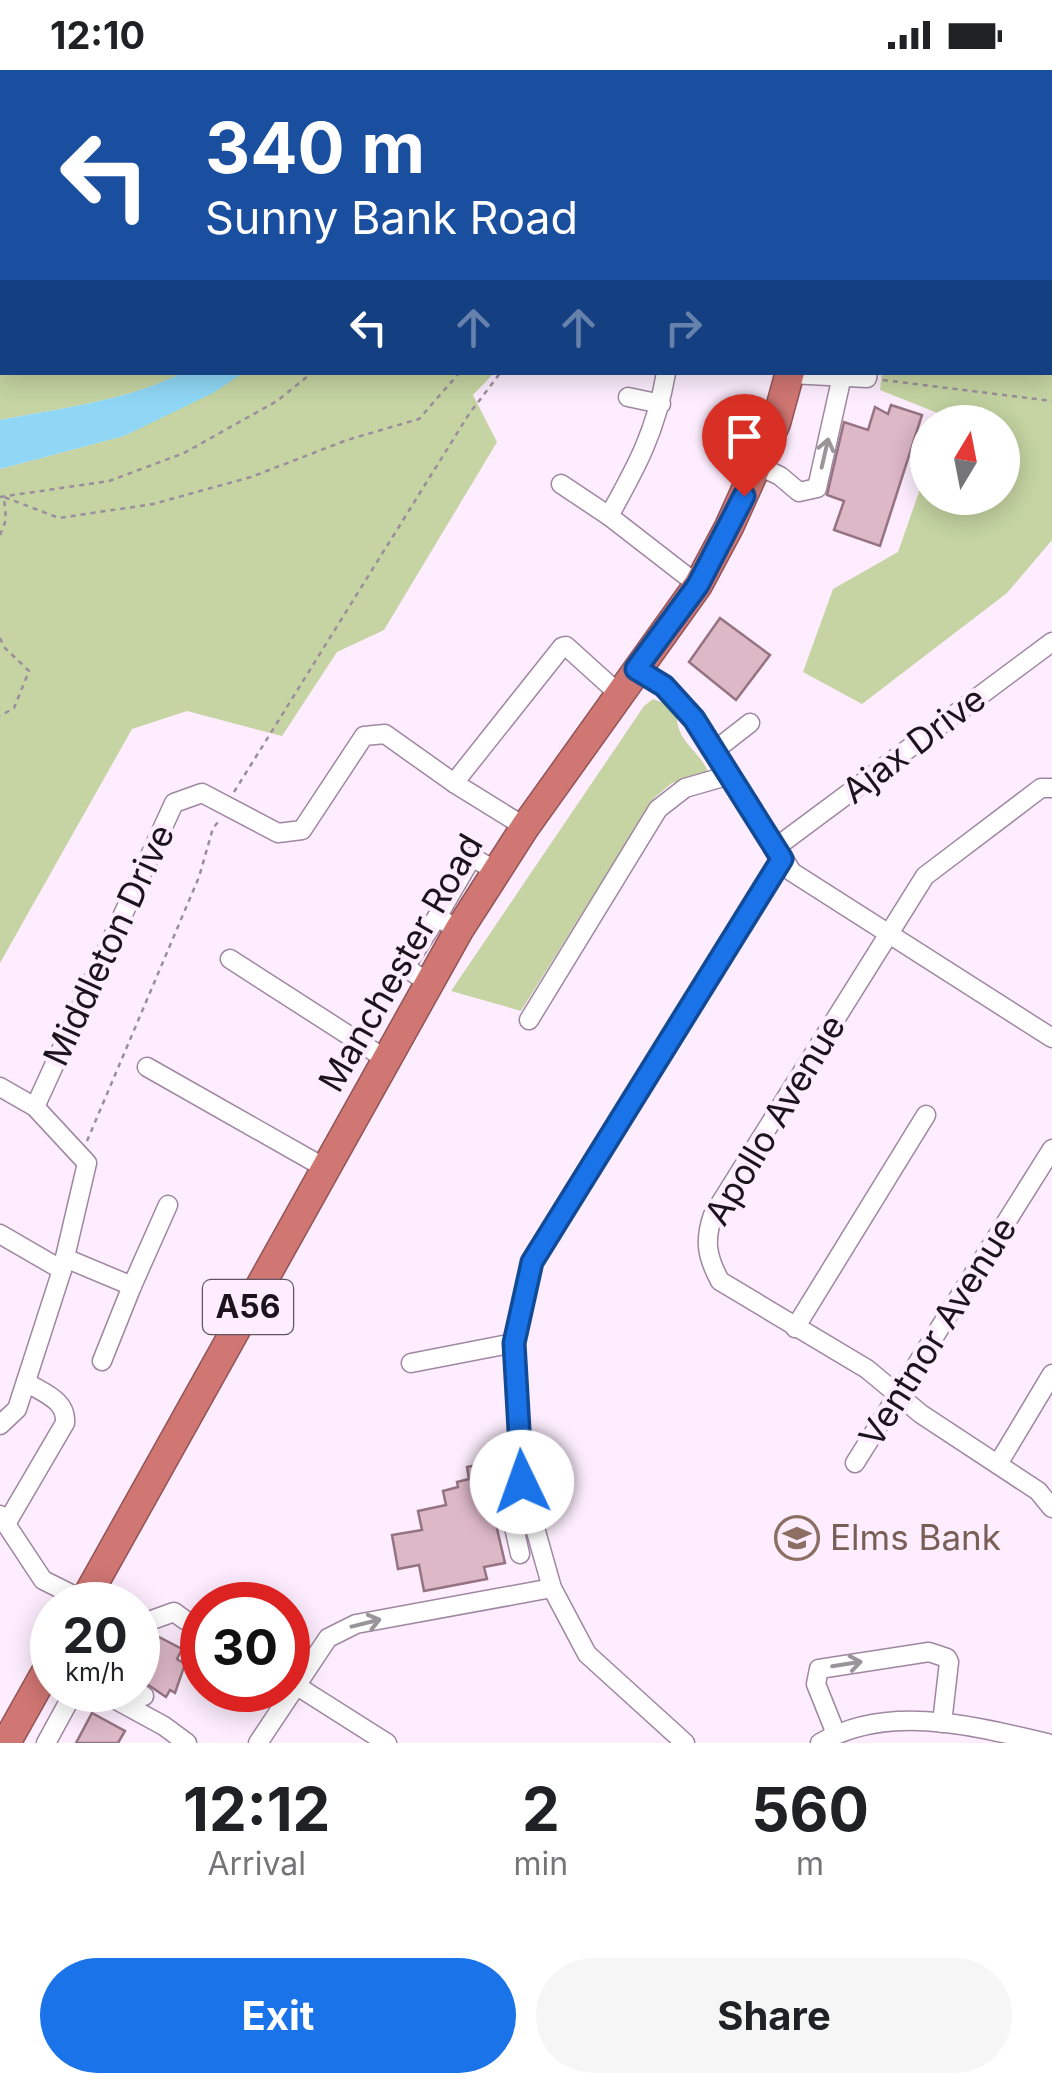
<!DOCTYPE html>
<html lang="en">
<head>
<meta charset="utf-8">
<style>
  :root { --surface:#fff; --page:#f6f6f6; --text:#202124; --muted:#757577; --accent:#1a73e8 }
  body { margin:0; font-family:Inter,sans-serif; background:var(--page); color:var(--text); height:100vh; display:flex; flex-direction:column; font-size:38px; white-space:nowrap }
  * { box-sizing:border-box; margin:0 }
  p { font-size:32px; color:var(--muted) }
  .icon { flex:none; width:55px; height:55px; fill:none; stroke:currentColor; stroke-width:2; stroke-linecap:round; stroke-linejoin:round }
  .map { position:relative; height:1673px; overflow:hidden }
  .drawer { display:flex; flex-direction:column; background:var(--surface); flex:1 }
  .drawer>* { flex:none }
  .hud { position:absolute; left:0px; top:0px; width:1052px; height:305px; box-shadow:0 5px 25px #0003; background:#1a4fa0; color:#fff; overflow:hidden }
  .needle { width:65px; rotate:10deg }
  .tools { position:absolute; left:910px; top:335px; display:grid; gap:20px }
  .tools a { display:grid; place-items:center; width:110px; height:110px; border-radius:50%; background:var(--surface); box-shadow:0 5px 25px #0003; font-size:50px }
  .speed { position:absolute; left:30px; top:1512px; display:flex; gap:20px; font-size:50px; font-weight:700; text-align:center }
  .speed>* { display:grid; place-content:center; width:130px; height:130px; border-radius:50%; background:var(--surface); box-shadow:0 5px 25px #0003; line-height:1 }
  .speed small { font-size:25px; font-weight:400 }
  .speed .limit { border:15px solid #d22; background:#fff; color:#111 }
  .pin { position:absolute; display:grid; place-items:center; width:85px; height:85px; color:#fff; margin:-102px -42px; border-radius:50% 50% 50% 0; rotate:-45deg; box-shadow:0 0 10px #0007 }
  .pin .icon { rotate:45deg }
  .me { position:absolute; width:110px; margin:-55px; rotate:357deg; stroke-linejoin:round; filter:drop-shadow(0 0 8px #0008) }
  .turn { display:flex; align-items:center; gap:35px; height:210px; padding:0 40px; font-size:45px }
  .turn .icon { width:130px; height:130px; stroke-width:2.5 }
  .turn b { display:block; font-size:70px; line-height:85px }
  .lanes { display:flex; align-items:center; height:95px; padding:0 40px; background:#0003; justify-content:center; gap:50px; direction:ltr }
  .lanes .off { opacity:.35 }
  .eta { display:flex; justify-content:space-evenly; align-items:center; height:170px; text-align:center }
  .eta b { font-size:60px; font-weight:700; line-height:70px }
  .cta { display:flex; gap:20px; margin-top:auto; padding:20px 40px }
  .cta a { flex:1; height:115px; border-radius:60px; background:var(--accent); color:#fff; font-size:40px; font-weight:700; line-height:115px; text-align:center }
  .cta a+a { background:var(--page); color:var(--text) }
  .status { display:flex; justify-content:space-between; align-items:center; height:70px; padding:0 50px; background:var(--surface); direction:ltr }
  .status svg { height:28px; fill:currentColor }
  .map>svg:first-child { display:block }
  .green { fill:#c5d4a2 }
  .water { fill:#8fd7f5 }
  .building { fill:#ddb8c7; stroke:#957381; stroke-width:2.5 }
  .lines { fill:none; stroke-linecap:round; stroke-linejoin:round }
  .minor-casing { stroke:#9f87a1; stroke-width:21 }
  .highway-casing { stroke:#915455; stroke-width:31 }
  .path { stroke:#9b8e9c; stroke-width:2.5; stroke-dasharray:5 5; stroke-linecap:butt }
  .minor { stroke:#fff; stroke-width:18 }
  .highway { stroke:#d07673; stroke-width:28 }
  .oneway { stroke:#999599 }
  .route-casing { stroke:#114b97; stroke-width:25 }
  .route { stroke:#1a73e8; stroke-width:18 }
  .labels { text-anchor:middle; stroke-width:9; stroke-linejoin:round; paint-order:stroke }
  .shield { fill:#fdedfe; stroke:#605560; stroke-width:2.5 }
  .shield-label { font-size:32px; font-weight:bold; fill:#1c141d }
  .street-label { font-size:35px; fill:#1c141d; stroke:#fdedfe }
  .education-label { font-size:35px; fill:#785e54; stroke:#fdedfe; text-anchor:start }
</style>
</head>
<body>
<div class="status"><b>12:10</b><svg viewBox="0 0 49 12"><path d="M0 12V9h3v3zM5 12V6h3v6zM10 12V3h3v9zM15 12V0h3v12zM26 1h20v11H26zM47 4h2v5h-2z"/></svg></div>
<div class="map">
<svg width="1052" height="1673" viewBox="0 0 1052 1673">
  <rect width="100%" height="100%" fill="#fdedfe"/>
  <!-- green -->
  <g class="green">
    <polygon points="765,0 1052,0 1052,470 1007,523 862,634 803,602 833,519 898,482 927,399 928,428 1002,428 1002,352 944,352 945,346 880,320 882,303 1050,302 1050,2"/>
    <path d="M0 184 2 302 182 303C126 331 61 338 0 350Z"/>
    <polygon points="241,303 494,303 473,325 497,372 384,560 337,582 282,666 187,641 132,659 0,893 0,399 124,366"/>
    <path d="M653 629 664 633 677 647C677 672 700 681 708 702L672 713 654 728 521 941 451 921 644 636Z"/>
  </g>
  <!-- water -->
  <path class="water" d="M182 303H243L213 323 124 366 0 399V350C61 338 126 331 182 303Z"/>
  <!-- building -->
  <g class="building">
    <polygon points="891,335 922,345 880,476 834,460 844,431 827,425 844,352 868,360 875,337 888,344"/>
    <polygon points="720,548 770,585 736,630 689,592"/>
    <polygon points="487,1393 494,1423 490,1424 494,1446 505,1493 484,1497 487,1509 424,1521 419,1495 398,1499 392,1465 422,1460 418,1441 446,1435 443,1421 458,1417 457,1412 469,1409 467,1397"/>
    <polygon points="159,1567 182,1579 177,1589 185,1594 175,1623 170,1620 166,1627 138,1608 138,1574 152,1581"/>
    <polygon points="92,1643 125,1661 118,1673 76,1673"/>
  </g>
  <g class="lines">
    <!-- minor casing -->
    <g class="minor-casing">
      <g id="minor">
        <polyline points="948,0 951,2"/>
        <polyline points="441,2 443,0"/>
        <polyline points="1050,112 1052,117"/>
        <polyline points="790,304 867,308 868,302"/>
        <polyline points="628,327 661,334"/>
        <polyline points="757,395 780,406 799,422 817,418 842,306"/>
        <polyline points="561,414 609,446 698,515"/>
        <path d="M609 446C637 396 656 361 666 303"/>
        <polyline points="636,599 664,615 694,649 792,802 1052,968"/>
        <polyline points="714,681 750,653"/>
        <polyline points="454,713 562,577 566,576 618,623"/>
        <path d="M1052 718H1041L925 806 713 1145C704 1171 707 1187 720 1211L867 1299 921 1344 1038 1421 1052 1438"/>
        <polyline points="775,778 1052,572"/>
        <polyline points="437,847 472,787 496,801"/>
        <polyline points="230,889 387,990"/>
        <polyline points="430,914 405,897 437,847 459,860"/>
        <polyline points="529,950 658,739 685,718 730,705"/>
        <polyline points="147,997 325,1098"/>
        <polyline points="0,1017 35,1037 87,1093 62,1200 17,1339 0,1355"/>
        <polyline points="35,1037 174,733 202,723 278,763 302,760 364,666 385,664 454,713 525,757"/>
        <polyline points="0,1164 62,1200"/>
        <polyline points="65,1188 132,1216 102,1291"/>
        <polyline points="132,1216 168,1135"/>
        <polyline points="795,1258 926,1045"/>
        <polyline points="411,1293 514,1273"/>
        <polyline points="855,1393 1052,1079"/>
        <polyline points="998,1394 1052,1304"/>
        <polyline points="0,1445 43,1510 85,1531"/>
        <path d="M6 1454 65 1353C67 1330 43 1323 26 1312"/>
        <polyline points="520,1484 512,1448 531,1444"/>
        <polyline points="138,1555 174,1542 185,1550"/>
        <polyline points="297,1616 387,1673"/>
        <polyline points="98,1620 164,1656 187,1673"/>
        <polyline points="134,1620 144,1626"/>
        <polyline points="836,1664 816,1614 819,1599 929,1582 947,1588 949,1592 942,1653"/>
        <polyline points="46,1673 75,1620"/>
        <polyline points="258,1673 328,1568 356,1554 552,1518"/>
        <polyline points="685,1673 587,1584 552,1518 522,1412 514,1273 532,1192 782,789"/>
        <path d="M820 1673C888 1633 974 1656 1047 1673"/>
      </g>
    </g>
    <!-- highway casing -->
    <g class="highway-casing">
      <g id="highway">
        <polyline points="749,0 750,2"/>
        <polyline points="82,1535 459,860 525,757 698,515 729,457 776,353 790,302"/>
        <polyline points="6,1673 52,1591"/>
      </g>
    </g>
    <!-- path -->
    <g class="path">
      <polyline points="883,310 1052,331"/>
      <polyline points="0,427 109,411 184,383 277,331 313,302"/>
      <polyline points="0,465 6,450 4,427 59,448 153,434 251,407 347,370 419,349 460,302"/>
      <polyline points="0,568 4,577 29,601 14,638 0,646"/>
      <polyline points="234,722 469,344 501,302"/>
      <polyline points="87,1071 199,807 213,758 219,751"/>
    </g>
    <!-- minor -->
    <use href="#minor" class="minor"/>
    <!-- highway -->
    <use href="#highway" class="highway"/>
  </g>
  <!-- one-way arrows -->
  <defs><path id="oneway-shaft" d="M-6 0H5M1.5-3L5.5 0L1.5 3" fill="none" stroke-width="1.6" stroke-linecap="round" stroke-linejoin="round" transform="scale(2.5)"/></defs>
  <g class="oneway">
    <use href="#oneway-shaft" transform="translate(825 383) rotate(-77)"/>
    <use href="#oneway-shaft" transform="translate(366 1553) rotate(-14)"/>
    <use href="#oneway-shaft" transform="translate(847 1594) rotate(-9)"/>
  </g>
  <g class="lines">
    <!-- route casing -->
    <g class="route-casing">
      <polyline id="route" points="522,1412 514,1273 532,1192 782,789 694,649 664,616 636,599 698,515 744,426"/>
    </g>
    <!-- route -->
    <use href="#route" class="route"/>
  </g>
  <!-- icons -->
  <defs>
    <g id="school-ring" transform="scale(2.25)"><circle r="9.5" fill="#fdedfe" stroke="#8d6e63" stroke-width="1.5"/><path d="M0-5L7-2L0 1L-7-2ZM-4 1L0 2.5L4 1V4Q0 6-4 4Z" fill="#8d6e63"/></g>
  </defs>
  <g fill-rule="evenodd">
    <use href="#school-ring" x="797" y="1468"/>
  </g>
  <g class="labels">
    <!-- shield labels -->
    <rect class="shield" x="203" y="1210" width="90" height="54" rx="8"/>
    <g class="shield-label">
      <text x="248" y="1248">A56</text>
    </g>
    <!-- street labels -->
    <g class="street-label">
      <text transform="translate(914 675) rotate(-37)" y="12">Ajax Drive</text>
      <text transform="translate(109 875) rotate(-65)" y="12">Middleton Drive</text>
      <text transform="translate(401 893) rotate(-60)" y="12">Manchester Road</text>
      <text transform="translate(775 1050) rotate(-59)" y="12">Apollo Avenue</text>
      <text transform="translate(938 1262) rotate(-58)" y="12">Ventnor Avenue</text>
    </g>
    <!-- education labels -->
    <g class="education-label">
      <text x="830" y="1480">Elms Bank</text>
    </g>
  </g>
</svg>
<div class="tools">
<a><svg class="needle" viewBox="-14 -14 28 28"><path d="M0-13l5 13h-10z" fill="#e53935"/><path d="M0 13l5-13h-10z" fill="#757577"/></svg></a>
</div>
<div class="speed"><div>20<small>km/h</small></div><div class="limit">30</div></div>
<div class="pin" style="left:744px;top:426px;background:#d93025"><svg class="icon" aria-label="arrive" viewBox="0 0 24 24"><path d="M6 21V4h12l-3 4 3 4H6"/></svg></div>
<svg class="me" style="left:522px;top:1412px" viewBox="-20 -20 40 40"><circle r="19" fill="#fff"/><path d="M0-13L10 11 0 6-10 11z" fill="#1a73e8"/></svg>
<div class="hud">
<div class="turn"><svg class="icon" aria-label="left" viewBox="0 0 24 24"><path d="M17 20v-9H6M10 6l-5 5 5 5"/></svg><div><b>340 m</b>Sunny Bank Road</div></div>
<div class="lanes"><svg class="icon" aria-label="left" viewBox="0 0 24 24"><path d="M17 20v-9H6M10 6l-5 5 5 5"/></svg><svg class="icon off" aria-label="ahead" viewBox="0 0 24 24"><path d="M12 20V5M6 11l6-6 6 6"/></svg><svg class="icon off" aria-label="ahead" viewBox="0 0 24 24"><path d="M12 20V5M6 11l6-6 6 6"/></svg><svg class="icon off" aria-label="right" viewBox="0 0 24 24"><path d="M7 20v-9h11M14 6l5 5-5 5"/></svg></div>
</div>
</div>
<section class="drawer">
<div class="eta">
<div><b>12:12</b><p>Arrival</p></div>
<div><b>2</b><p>min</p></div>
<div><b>560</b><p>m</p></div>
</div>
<div class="cta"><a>Exit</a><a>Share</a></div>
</section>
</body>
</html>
